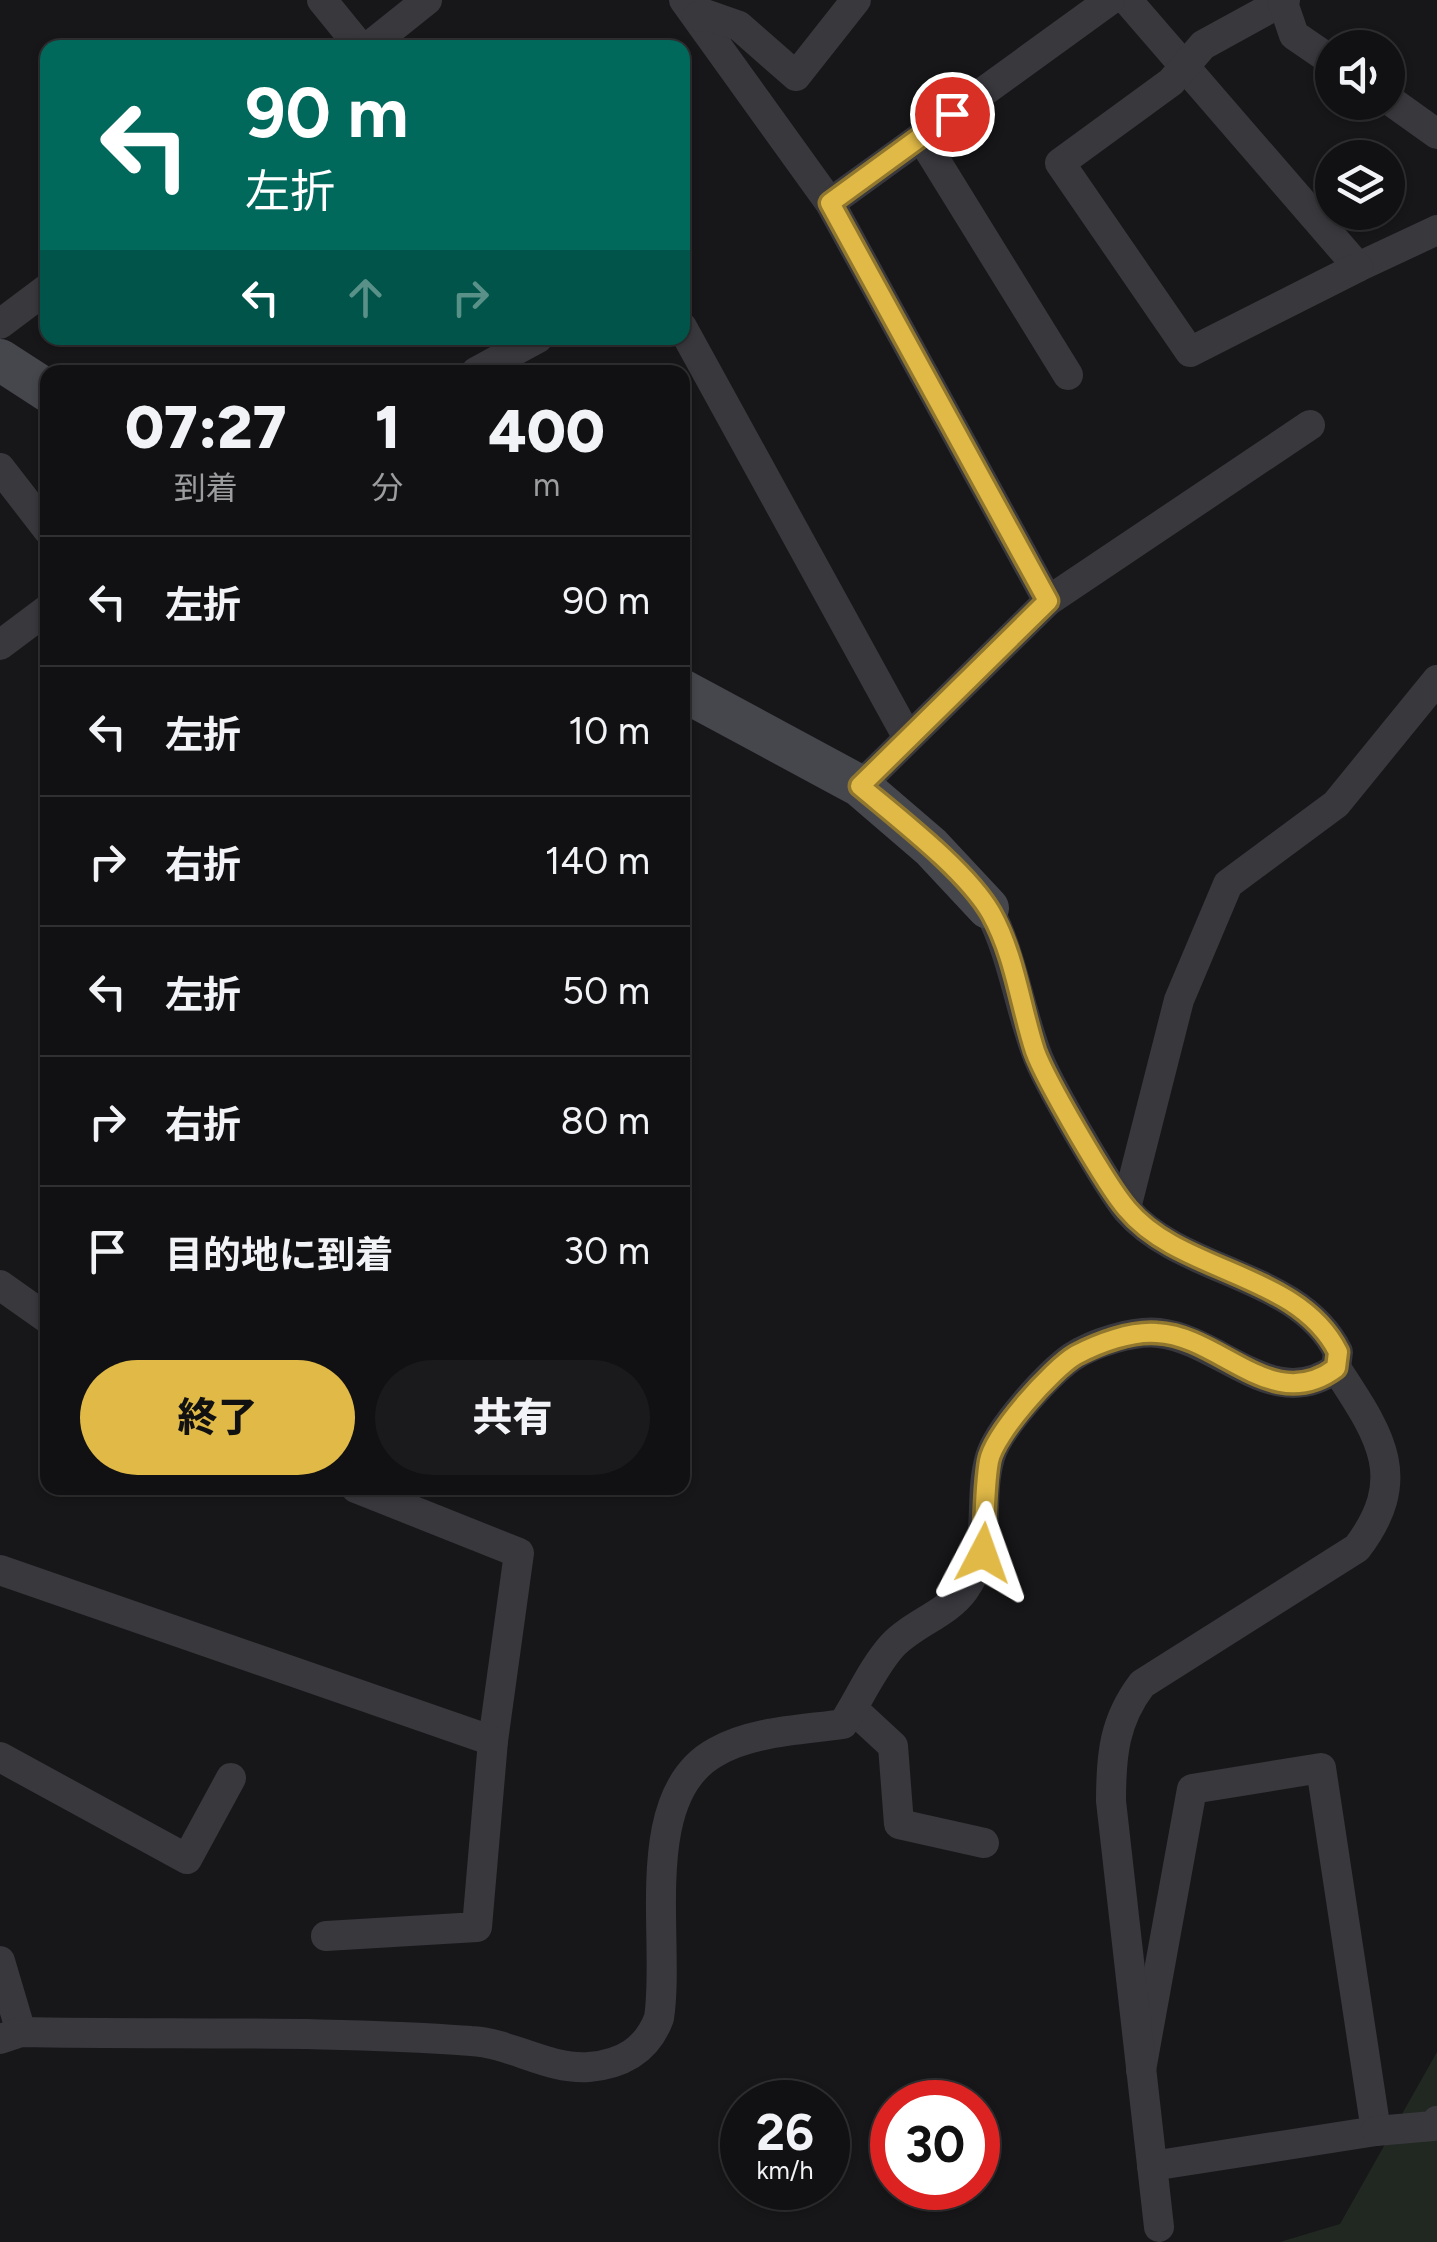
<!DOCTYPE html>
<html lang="ja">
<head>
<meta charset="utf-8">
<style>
  :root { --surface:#111012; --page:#1a191b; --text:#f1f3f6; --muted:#9c9d9f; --line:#303032; --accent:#e0b947 }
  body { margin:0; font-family:Figtree,"Noto Sans JP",sans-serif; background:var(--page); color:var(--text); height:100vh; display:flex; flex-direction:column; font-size:38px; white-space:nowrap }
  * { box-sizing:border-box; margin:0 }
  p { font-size:32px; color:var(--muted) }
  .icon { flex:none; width:55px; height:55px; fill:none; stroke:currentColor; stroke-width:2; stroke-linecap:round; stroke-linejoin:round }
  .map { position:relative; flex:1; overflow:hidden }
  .sheet { position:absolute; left:40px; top:365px; width:650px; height:1130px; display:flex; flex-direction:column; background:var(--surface); border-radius:20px; box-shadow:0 2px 8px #0004,0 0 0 2px var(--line) }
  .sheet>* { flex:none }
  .banner { position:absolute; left:40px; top:40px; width:650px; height:305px; border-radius:20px; box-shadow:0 2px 8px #0004,0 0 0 2px var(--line); background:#00695c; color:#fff; overflow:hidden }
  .tools { position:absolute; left:1315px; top:30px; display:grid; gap:20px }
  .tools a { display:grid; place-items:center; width:90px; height:90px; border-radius:50%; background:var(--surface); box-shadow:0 2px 8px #0004,0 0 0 2px var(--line); font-size:50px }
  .speed { position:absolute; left:720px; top:2080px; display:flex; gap:20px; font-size:50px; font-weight:700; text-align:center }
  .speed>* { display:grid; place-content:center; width:130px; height:130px; border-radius:50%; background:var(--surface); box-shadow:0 2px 8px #0004,0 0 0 2px var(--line); line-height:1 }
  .speed small { font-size:25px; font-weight:400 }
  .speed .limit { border:15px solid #d22; background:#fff; color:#111 }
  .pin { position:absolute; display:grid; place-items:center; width:85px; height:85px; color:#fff; margin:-42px; border:5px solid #fff; border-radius:50%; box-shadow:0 2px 10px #0007 }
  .me { position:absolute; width:110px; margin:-55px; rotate:4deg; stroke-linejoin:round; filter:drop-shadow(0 0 8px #0008) }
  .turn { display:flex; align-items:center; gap:35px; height:210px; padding:0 40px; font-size:45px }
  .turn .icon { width:130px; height:130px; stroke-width:2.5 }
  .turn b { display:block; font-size:70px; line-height:85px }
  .lanes { display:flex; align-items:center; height:95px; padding:0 40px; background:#0003; justify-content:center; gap:50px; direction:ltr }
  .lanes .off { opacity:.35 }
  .eta { display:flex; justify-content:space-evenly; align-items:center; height:170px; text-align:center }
  .eta b { font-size:60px; font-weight:800; line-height:70px }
  .action { display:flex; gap:20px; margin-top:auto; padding:20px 40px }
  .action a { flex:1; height:115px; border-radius:60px; background:var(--accent); color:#111; font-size:40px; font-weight:800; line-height:115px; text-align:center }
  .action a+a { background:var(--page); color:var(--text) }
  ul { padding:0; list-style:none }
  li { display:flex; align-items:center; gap:30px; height:130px; padding:0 40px; border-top:2px solid var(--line) }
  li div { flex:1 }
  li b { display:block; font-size:38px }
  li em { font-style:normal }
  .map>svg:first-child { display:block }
  .green { fill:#212822 }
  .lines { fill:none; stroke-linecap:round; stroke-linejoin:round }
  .street { stroke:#38383d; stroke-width:30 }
  .secondary { stroke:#46474d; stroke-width:42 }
  .route-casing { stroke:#92782e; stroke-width:25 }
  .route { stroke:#e0b947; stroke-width:18 }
</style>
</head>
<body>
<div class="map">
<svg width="1437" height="2242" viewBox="0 0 1437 2242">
  <rect width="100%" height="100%" fill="#171618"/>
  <!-- green -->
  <polygon class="green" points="1437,2052 1437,2242 1280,2242 1340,2224"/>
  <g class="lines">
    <!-- street -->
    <g class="street">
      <polyline points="322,0 361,48"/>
      <polyline points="684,0 830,203 1048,601"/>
      <polyline points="1127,0 1358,267 1437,230"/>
      <polyline points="1285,0 1203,45 1171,82 1060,163 1190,352 1358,267"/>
      <polyline points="1283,3 1294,35 1332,61"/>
      <polyline points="697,17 705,14 739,26 796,76 856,0"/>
      <polyline points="367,48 427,0"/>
      <polyline points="1388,99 1437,134"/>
      <polyline points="921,137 1068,375"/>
      <polyline points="830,203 1110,0"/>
      <polyline points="0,324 48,288"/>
      <polyline points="682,327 908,738"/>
      <polyline points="476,372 538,338"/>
      <polyline points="0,468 48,530"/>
      <polyline points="0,645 48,609"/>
      <polyline points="860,786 1048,601 1310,425"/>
      <polyline points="1126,1208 1179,1000 1228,884 1336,804 1437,680"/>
      <polyline points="0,1285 48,1319"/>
      <polyline points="356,1488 519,1553 493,1741"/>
      <polyline points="0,1570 493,1741 477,1927 326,1936"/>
      <polyline points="853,1709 893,1746 899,1824 984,1843"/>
      <polyline points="0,1757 187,1859 231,1778"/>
      <polyline points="0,1961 21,2032"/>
      <path d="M0 2039 21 2032C170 2035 322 2030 471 2041 511 2043 548 2070 589 2067 623 2064 647 2050 659 2018 671 1941 635 1796 716 1752 753 1731 802 1730 843 1724 859 1699 873 1667 892 1646 912 1624 947 1614 964 1590 994 1548 977 1502 990 1457 998 1429 1048 1374 1072 1357 1093 1343 1134 1330 1159 1333 1221 1340 1274 1414 1336 1368L1338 1352C1299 1273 1182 1274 1127 1210 1108 1186 1046 1081 1036 1052 1018 1003 1012 954 988 908"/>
      <polyline points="1141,2070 1192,1789 1321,1768 1376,2131 1152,2166"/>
      <polyline points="1376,2131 1433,2126 1437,2121"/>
      <path d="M1159 2227 1111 1801C1111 1755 1114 1721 1142 1684L1357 1548C1411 1477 1379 1434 1336 1368"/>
    </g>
    <!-- secondary -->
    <g class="secondary">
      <polyline points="0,360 48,391"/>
      <polyline points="682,690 860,786 931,847 988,908"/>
    </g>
  </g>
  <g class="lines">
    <!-- route casing -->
    <g class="route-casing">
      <path id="route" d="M952 114 830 203 1048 601 860 786C899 819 966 870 991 913 1015 956 1020 1005 1035 1051 1045 1079 1107 1186 1127 1209 1181 1274 1298 1272 1338 1352L1336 1368C1272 1416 1221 1336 1157 1333 1131 1331 1099 1343 1076 1355 1052 1369 994 1434 989 1461 984 1490 985 1523 983 1553"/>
    </g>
    <!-- route -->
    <use href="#route" class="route"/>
  </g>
</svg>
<div class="tools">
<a><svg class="icon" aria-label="sound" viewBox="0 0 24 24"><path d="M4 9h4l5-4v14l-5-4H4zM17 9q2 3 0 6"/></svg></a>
<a><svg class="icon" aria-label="layers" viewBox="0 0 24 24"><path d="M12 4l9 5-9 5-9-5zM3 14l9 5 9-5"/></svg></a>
</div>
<div class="speed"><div>26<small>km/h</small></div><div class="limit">30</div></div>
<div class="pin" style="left:952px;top:114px;background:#d93025"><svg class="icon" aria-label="arrive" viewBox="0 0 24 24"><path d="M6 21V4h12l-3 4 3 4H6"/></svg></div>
<svg class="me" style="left:983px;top:1553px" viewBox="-20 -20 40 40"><path d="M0-17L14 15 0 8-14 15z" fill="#e0b947" stroke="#fff" stroke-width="4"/></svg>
<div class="banner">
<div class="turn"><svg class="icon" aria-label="left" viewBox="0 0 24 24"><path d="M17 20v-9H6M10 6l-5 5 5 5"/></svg><div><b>90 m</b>左折</div></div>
<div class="lanes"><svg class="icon" aria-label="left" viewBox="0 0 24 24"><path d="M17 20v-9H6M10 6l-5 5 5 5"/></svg><svg class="icon off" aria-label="ahead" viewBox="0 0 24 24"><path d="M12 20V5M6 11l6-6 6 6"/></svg><svg class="icon off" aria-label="right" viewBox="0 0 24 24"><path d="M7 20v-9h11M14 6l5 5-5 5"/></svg></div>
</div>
<section class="sheet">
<div class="eta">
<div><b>07:27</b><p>到着</p></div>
<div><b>1</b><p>分</p></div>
<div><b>400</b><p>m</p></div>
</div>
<ul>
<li><svg class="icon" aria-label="left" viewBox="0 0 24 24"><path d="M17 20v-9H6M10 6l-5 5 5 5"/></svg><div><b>左折</b></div><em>90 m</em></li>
<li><svg class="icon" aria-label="left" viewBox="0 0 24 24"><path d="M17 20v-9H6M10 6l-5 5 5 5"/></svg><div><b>左折</b></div><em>10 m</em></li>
<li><svg class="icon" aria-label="right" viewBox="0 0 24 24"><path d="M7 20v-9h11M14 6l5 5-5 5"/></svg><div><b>右折</b></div><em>140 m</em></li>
<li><svg class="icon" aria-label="left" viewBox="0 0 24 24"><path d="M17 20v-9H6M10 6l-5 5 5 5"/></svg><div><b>左折</b></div><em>50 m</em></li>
<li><svg class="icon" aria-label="right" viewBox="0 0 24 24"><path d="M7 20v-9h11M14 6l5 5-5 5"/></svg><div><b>右折</b></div><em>80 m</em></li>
<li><svg class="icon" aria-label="arrive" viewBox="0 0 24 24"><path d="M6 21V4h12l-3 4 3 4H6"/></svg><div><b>目的地に到着</b></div><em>30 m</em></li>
</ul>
<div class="action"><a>終了</a><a>共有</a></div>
</section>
</div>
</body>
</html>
